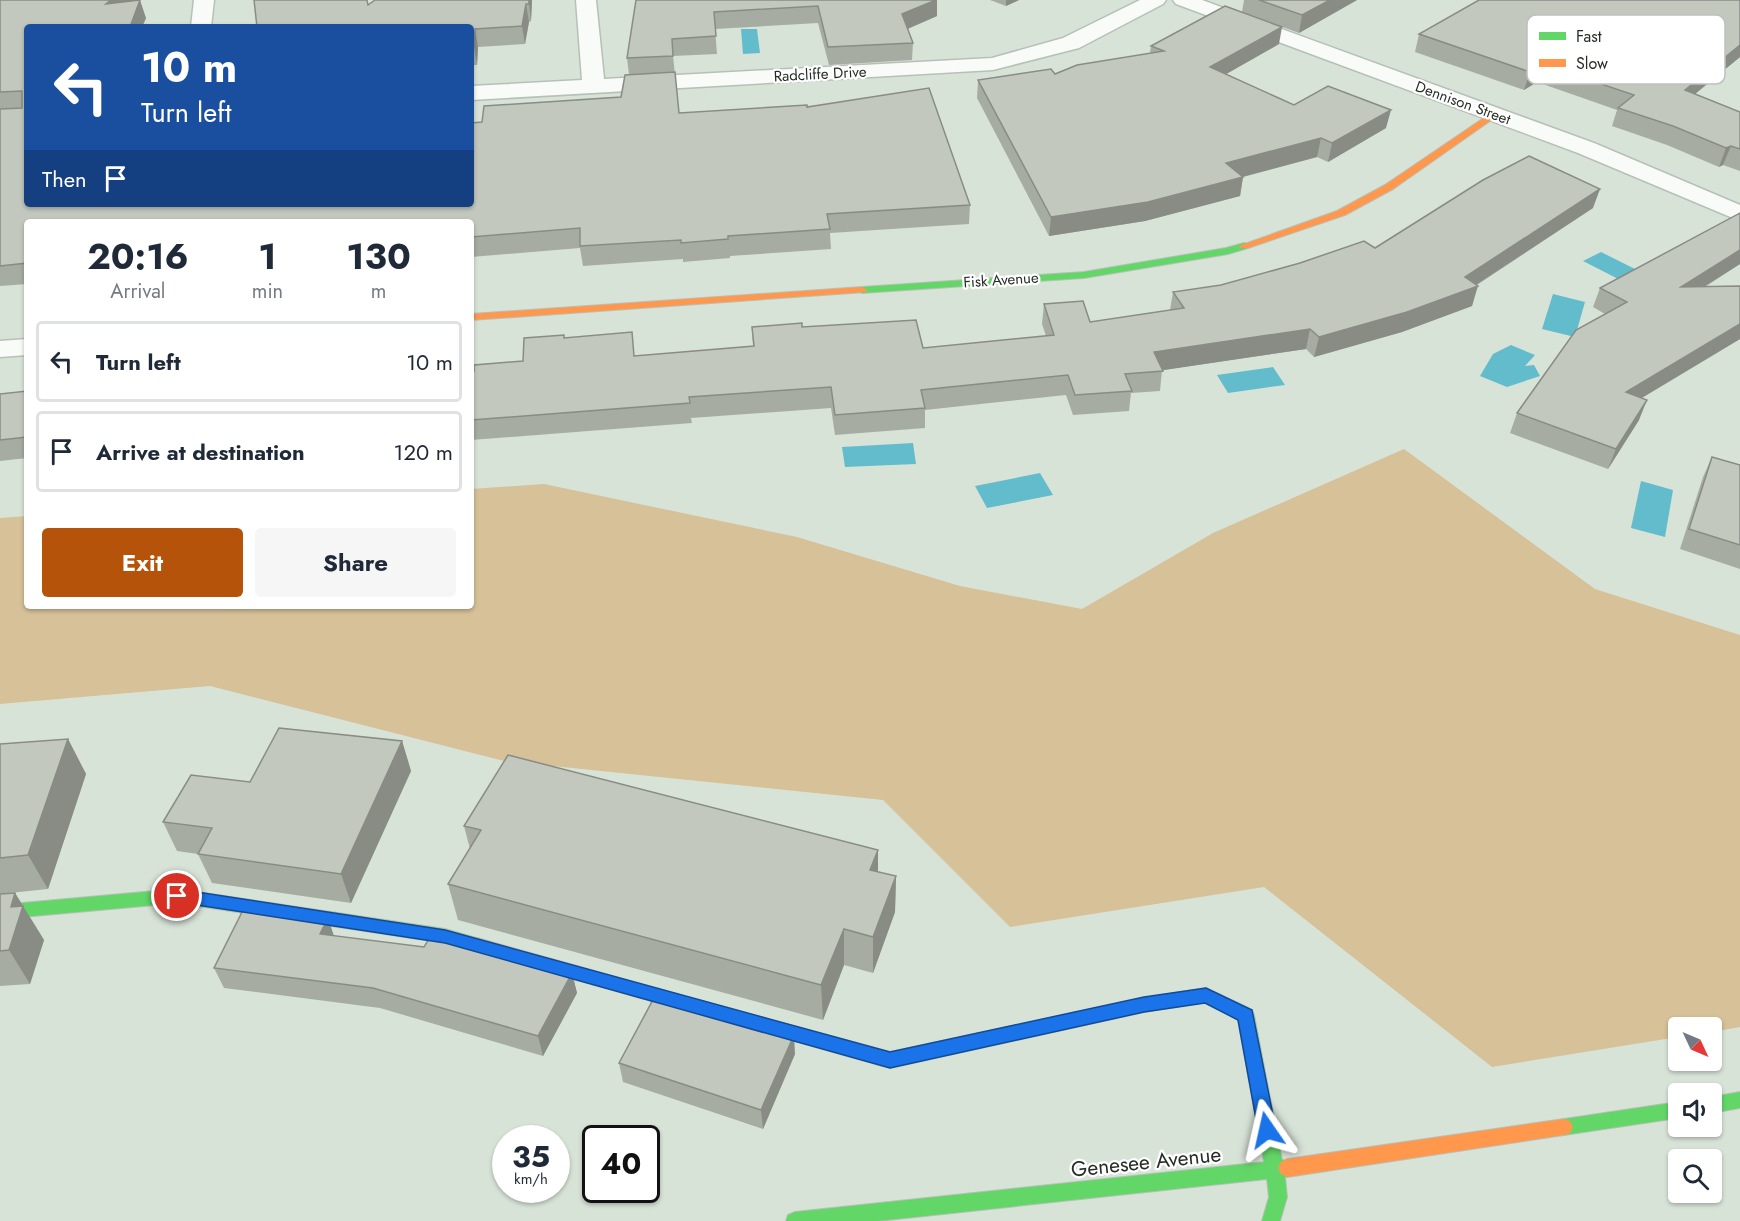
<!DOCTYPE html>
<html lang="en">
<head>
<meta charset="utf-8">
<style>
  :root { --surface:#fff; --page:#f6f6f7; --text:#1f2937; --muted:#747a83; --line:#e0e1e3; --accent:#b45309 }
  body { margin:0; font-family:Jost,sans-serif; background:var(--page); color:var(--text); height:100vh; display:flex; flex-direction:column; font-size:22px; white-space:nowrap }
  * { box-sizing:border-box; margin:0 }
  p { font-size:20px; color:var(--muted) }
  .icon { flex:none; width:33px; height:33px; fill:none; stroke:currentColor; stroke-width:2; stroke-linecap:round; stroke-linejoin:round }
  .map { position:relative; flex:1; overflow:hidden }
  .details { position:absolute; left:24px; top:219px; width:450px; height:390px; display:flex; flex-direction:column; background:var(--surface); border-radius:6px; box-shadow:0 2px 4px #0004 }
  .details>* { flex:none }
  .top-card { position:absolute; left:24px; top:24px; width:450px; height:183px; border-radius:6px; box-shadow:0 2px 4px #0004; background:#1a4fa0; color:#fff; overflow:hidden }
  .needle { width:39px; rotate:134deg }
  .buttons { position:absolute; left:1668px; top:1017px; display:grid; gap:12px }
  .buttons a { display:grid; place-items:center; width:54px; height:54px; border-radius:6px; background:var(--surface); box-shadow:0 2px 4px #0004; font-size:30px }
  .speed { position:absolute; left:492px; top:1125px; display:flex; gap:12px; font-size:30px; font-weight:700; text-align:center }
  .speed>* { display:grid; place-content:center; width:78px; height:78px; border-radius:50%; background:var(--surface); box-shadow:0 2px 4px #0004; line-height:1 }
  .speed small { font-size:15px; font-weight:400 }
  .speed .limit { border:3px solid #111; border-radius:9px; background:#fff; color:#111 }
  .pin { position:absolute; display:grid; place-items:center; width:51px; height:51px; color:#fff; margin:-26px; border:3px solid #fff; border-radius:50%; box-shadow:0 2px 6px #0007 }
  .me { position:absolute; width:66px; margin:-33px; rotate:349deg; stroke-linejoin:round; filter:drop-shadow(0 0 4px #0008) }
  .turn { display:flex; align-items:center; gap:21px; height:126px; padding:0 18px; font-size:27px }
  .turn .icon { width:78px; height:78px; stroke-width:2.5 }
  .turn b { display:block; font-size:42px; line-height:51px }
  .then { display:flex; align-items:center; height:57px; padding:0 18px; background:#0003; gap:12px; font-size:22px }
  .eta { display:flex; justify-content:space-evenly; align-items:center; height:102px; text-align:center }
  .eta b { font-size:36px; font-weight:700; line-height:42px }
  .button { display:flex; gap:12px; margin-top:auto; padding:12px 18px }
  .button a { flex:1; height:69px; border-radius:6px; background:var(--accent); color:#fff; font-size:24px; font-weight:700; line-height:69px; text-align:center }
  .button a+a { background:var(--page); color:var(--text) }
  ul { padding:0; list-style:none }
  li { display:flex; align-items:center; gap:18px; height:81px; margin:0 12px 9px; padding:0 6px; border:3px solid var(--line); border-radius:6px }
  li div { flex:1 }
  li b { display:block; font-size:22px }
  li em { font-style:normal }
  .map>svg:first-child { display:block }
  .green { fill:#d6c198 }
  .water { fill:#62bccb }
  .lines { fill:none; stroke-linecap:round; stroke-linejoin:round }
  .street-casing { stroke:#b7c0b7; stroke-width:3 }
  .fast-casing { stroke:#b7c0b7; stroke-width:2 }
  .slow-casing { stroke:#b7c0b7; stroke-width:2 }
  .street { fill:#f9fbf9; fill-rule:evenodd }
  .fast { fill:#63d668; fill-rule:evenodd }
  .slow { fill:#ff974d; fill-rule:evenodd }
  .wall { fill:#a7aca3 }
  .shaded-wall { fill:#888c85 }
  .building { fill:#c2c8be; stroke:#888c85; stroke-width:1.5 }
  .route { fill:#1a73e8; stroke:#114b97; stroke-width:1.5 }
  .labels { text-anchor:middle; stroke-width:4.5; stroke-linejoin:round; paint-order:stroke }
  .far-street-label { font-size:15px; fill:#262d26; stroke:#fff }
  .near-street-label { font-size:21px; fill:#262d26; stroke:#fff }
  .key { fill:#fff; stroke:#bec0be; stroke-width:1.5 }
  .key-label { font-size:16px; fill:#262d26 }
</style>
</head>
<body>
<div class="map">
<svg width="1740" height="1221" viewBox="0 0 1740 1221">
  <rect width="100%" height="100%" fill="#d8e3d8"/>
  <!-- green -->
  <polygon class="green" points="1404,449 1595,589 1740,635 1740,1027 1712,1032 1712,1028 1678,1028 1678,1037 1492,1067 1264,887 1010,927 883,800 504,761 210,686 0,704 0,518 27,516 27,606 471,606 471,489 544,484 797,537 960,586 1082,609 1213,533"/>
  <!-- water -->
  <g class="water">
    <polygon points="741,29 757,29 760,53 743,54"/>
    <polygon points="1601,252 1649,276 1632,286 1583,261"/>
    <polygon points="1553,294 1585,302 1575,337 1542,329"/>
    <polygon points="1511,345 1535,355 1525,366 1534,365 1540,376 1507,387 1480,376 1493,354"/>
    <polygon points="1273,367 1285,385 1228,393 1217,375"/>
    <polygon points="913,443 916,464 845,467 842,447"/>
    <polygon points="1040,473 1053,495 987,508 975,486"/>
    <polygon points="1641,481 1673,490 1665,537 1631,528"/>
  </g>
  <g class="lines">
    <!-- street casing -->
    <g class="street-casing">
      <g id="street">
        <polygon points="194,0 214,0 211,27 191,27"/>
        <polygon points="576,0 596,0 604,79 992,58 1063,38 1140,0 1166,0 1163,4 1079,48 993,70 471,100 471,86 582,80"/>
        <polygon points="1173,0 1202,0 1594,143 1740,205 1740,221 1578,153 1176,4"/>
        <polygon points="27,339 27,355 0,357 0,341"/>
      </g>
    </g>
    <!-- fast casing -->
    <g class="fast-casing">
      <g id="fast">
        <polygon points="1244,243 1248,244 1248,248 1228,254 1084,278 862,293 857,290 862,287 1084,272 1226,248"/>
        <polygon points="177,889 445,929 483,940 485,945 483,950 477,952 445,943 177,903 0,919 0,905"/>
        <polygon points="1206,988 1252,1010 1254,1015 1282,1160 1293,1162 1296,1168 1293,1174 1285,1177 1287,1197 1280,1221 1262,1221 1269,1197 1267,1179 878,1221 786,1221 788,1215 795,1212 1264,1162 1238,1019 1205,1002 1144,1012 890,1068 673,1007 667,1005 665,1000 667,995 673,993 890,1052 1144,998"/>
        <polygon points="1740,1092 1740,1108 1712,1113 1712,1097"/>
        <polygon points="1678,1102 1678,1118 1564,1135 1558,1133 1555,1127 1558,1121 1564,1119"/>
      </g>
    </g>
    <!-- slow casing -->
    <g class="slow-casing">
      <g id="slow">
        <polygon points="1494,111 1499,114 1497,116 1393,189 1345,215 1248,248 1240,248 1239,246 1337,211 1385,185"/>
        <polygon points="862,287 867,290 866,292 471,320 471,314"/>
        <polygon points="477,938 673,993 679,995 681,1000 679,1005 673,1007 477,952 471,950 469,945 471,940"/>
        <polygon points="1564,1119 1570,1121 1573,1127 1570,1133 1564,1135 1287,1177 1281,1174 1278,1168 1281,1162 1287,1159"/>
      </g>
    </g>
    <!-- street -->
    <use href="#street" class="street"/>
    <!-- fast -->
    <use href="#fast" class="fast"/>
    <!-- slow -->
    <use href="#slow" class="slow"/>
  </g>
  <!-- wall -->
  <g class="wall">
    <polygon points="0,0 134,1 146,18 142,27 27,27 27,204 621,97 629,75 627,58 636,0 937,0 937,16 908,29 913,43 912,60 829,65 818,23 715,29 717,54 673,56 679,113 807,107 970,205 969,224 830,233 831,249 730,256 730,258 683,262 683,259 583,266 580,248 471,257 471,222 27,222 27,284 0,286"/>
    <polygon points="375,0 532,0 531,21 529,22 525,44 478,47 477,65 471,65 471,27 368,5"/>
    <polygon points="990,0 1019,0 1006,6"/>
    <polygon points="1244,0 1357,0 1299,33 1242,12"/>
    <polygon points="1740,0 1740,57 1695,94 1740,112 1740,171 1723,165 1719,167 1667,145 1612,126 1617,110 1537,82 1524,90 1415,52 1419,34"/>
    <polygon points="1279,44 1226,74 1294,105 1386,128 1328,162 1317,157 1243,177 1240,196 1145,221 1049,236 977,98 978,80 1055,74 1150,53 1151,46"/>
    <polygon points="1593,208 1477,285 1472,306 1402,332 1314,357 1306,349 1162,370 1160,391 1131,393 1129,411 1073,415 1066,395 925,410 925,428 835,435 831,408 691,418 692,423 471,440 471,372 523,361 564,338 635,356 753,346 752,327 802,327 923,348 1046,336 1042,324 1044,304 1090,322 1170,310 1173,292 1221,285 1375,248"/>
    <polygon points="1740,213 1740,264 1705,287 1740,286 1740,339 1642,398 1639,420 1608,469 1510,433 1517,413 1605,314 1593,307 1600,288"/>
    <polygon points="27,391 27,458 0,461 0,394"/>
    <polygon points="1712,457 1740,465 1740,569 1680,549 1703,477"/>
    <polygon points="68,739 86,774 48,889 0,894 0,744"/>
    <polygon points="402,741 411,771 351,903 212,883 198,854 177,851 163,822 250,782"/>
    <polygon points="464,826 878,850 878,872 896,876 895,912 873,973 844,965 823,1020 458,920 448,884 470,849"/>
    <polygon points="15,893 44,940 30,984 0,986 0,894"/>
    <polygon points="334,936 572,973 577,993 543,1056 380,1008 224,988 214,968"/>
    <polygon points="795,1054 763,1129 623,1082 619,1063"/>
  </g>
  <!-- shaded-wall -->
  <g class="shaded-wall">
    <polygon points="111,0 135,0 112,22 106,4"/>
    <polygon points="140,0 146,18 142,27 130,27"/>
    <polygon points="529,0 532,0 531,21 529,4"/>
    <polygon points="936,0 937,0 937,16 902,31 902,14"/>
    <polygon points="1006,0 1019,0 1006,6"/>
    <polygon points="1330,0 1357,0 1299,33 1302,15"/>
    <polygon points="526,4 529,22 525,44 522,26"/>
    <polygon points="1282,27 1279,44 1207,85 1210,67"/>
    <polygon points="475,29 478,47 477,65 474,47"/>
    <polygon points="1740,45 1740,57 1678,108 1685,90"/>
    <polygon points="1542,64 1537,82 1524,90 1530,72"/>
    <polygon points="1391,110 1386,128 1328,162 1332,143"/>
    <polygon points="1321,138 1317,157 1223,182 1226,163"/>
    <polygon points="1731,146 1723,165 1719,167 1726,148"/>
    <polygon points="1243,177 1240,196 1145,221 1049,236 1051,217"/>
    <polygon points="1600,189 1593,208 1471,288 1478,286 1472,306 1402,332 1314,357 1319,337 1465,277"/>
    <polygon points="1740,250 1740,264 1673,306 1681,287"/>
    <polygon points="1740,324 1740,339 1618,412 1626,392"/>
    <polygon points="1310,329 1306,349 1151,372 1154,352"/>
    <polygon points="1647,400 1639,420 1608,469 1616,449"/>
    <polygon points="68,739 86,774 48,889 28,855"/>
    <polygon points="402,741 411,771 351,903 341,874"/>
    <polygon points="878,850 878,887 870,870"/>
    <polygon points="896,876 895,912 873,973 873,937"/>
    <polygon points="15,893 44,940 30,984 9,950 11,907"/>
    <polygon points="328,918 335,939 320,934"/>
    <polygon points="844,929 844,965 823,1020 821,985"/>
    <polygon points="572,973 577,993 543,1056 538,1036"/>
    <polygon points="794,1035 795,1054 763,1129 761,1110"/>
  </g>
  <!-- building -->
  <g class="building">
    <polygon points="0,0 111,0 106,4 140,0 130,27 27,27 27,204 471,204 471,123 482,122 484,106 621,97 625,75 675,72 679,113 807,105 807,107 929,88 970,205 827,214 830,229 728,236 728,239 681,243 681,240 580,246 580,228 471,237 471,222 27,222 27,263 0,266 0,109 22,108 22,91 0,92"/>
    <polygon points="254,0 367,0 368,5 375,0 529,0 529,4 526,4 522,26 475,29 474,47 471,47 471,27 257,27"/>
    <polygon points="636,0 936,0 902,14 913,43 828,47 818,6 714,12 716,36 672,39 673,56 627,58"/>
    <polygon points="1259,0 1330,0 1302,15"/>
    <polygon points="1479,0 1740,0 1740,45 1685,90 1740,112 1740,149 1731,146 1726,148 1673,126 1618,108 1634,95 1542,64 1530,72 1419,34"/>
    <polygon points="1225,6 1282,27 1210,67 1294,105 1328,86 1391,110 1332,143 1321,138 1226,163 1243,177 1148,202 1051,217 978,80 1051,69 1055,74 1077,65 1164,51 1151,46"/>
    <polygon points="1529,156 1600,189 1465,277 1478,286 1407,312 1319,337 1310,329 1154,352 1163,371 1125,374 1132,391 1075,395 1068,375 921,390 925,408 835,415 831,387 689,397 690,403 471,420 471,372 474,371 474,365 523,361 524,338 564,335 564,338 632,332 634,356 754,346 752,327 802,323 802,327 916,320 923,348 1054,335 1044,304 1083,301 1090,322 1184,308 1173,292 1221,285 1300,263 1364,241 1375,248 1483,180"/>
    <polygon points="1740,213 1740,250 1681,287 1740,286 1740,324 1626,392 1647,400 1616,449 1517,413 1576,330 1627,302 1600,288"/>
    <polygon points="27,391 27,437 0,440 0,394"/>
    <polygon points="1712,457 1740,465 1740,545 1689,529"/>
    <polygon points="279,728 402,741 341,874 198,854 212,828 163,822 191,775 250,782"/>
    <polygon points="68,739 28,855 0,858 0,744"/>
    <polygon points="508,755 878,850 870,870 896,876 873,937 844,929 821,985 448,884 481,830 464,826"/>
    <polygon points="15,893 11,907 23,906 9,950 0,951 0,894"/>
    <polygon points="245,906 328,918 320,934 424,947 432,934 438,935 572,973 538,1036 373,988 214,968"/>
    <polygon points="655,996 794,1035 761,1110 619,1063"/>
  </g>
  <!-- route -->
  <polygon class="route" points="177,889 445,930 890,1052 1144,997 1206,988 1252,1010 1276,1130 1274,1135 1267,1138 1261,1135 1258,1130 1238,1020 1205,1003 1144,1012 890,1068 445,943 177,902 171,900 169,896 171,891"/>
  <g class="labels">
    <!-- far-street labels -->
    <g class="far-street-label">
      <text transform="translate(820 74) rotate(-3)" y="5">Radcliffe Drive</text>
      <text transform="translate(1463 103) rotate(20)" y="5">Dennison Street</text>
      <text transform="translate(1001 280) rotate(-4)" y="5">Fisk Avenue</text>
    </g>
    <!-- near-street labels -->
    <g class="near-street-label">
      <text transform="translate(1146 1162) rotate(-6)" y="7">Genesee Avenue</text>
    </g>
  </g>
  <!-- legend -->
  <rect x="1527" y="15" width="198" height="69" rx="9" class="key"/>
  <rect x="1539" y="32" width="27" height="8" fill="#63d668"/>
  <rect x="1539" y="59" width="27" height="8" fill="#ff974d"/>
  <g class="key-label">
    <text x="1576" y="42">Fast</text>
    <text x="1576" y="69">Slow</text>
  </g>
</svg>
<div class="buttons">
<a><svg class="needle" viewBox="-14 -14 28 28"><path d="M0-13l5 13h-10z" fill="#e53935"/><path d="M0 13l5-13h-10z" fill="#747a83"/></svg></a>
<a><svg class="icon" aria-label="sound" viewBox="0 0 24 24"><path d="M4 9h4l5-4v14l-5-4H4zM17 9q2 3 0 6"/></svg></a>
<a><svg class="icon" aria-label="search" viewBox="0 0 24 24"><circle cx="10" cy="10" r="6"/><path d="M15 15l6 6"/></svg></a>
</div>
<div class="speed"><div>35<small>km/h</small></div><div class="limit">40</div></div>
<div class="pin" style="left:177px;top:896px;background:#d93025"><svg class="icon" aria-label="arrive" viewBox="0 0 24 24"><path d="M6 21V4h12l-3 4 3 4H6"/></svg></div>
<svg class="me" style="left:1267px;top:1130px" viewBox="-20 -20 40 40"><path d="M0-17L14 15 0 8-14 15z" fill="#1a73e8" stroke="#fff" stroke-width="4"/></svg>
<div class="top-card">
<div class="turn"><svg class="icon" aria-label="left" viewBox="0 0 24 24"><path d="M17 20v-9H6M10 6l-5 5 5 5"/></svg><div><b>10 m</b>Turn left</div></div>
<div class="then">Then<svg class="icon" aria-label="arrive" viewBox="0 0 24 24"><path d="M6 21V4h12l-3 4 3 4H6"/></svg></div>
</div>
<section class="details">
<div class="eta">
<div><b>20:16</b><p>Arrival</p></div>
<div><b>1</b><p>min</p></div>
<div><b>130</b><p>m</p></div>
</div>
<ul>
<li><svg class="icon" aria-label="left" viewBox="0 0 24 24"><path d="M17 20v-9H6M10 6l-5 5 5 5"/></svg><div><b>Turn left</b></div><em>10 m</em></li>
<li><svg class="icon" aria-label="arrive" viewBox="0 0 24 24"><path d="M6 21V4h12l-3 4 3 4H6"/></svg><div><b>Arrive at destination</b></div><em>120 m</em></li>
</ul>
<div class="button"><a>Exit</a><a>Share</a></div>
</section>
</div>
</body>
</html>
